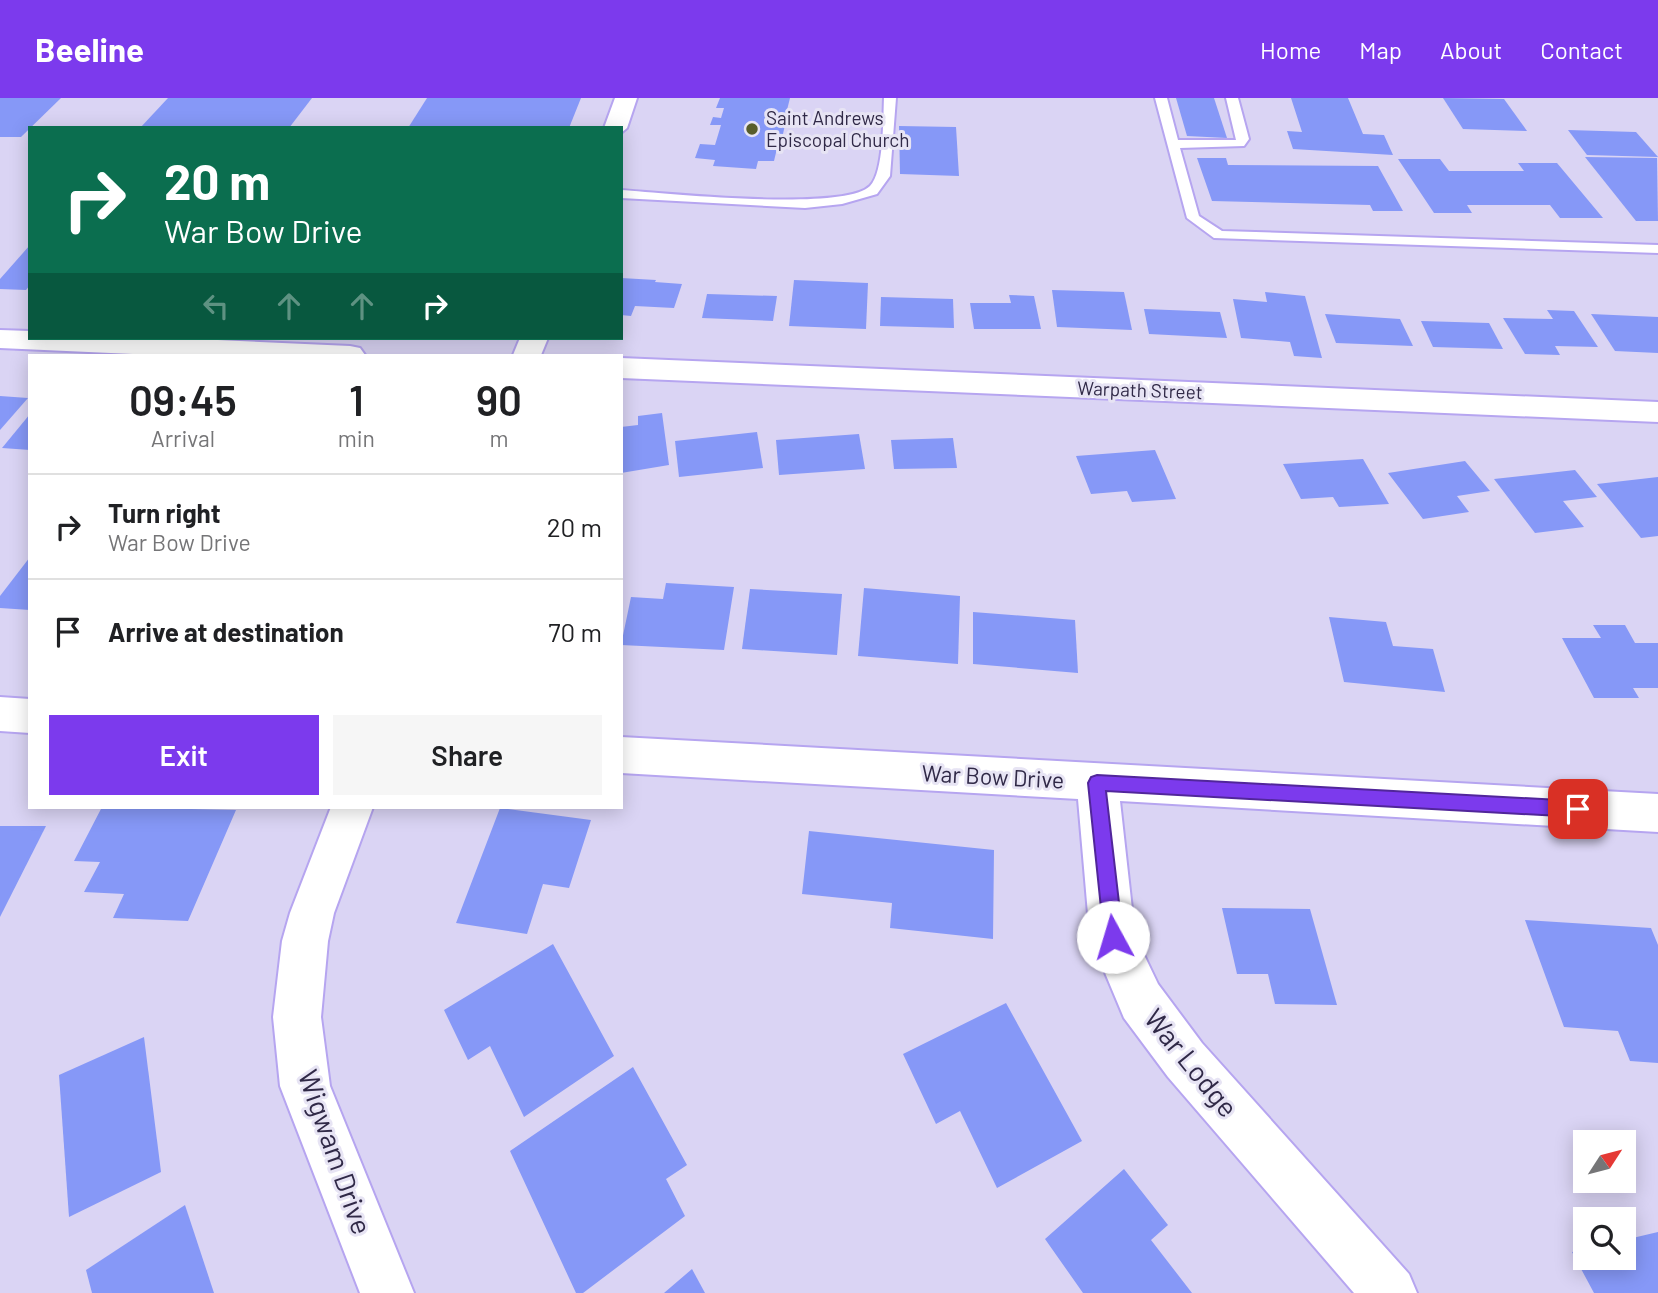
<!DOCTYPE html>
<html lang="en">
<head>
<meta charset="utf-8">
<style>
  :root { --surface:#fff; --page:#f6f6f6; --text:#202124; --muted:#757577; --line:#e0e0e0; --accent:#7c3aed }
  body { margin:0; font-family:Barlow,sans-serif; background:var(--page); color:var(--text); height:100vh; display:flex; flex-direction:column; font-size:26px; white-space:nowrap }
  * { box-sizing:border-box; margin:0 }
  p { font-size:23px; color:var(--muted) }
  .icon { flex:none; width:38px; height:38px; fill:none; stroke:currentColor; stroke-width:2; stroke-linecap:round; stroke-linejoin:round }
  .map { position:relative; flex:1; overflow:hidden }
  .panel { position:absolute; left:28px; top:256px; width:595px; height:455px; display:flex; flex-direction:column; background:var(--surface); border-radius:0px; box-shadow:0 4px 18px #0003 }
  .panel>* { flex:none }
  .top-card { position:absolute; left:28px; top:28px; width:595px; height:214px; border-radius:0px; box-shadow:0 4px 18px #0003; background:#0b6e4f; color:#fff; overflow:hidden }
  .needle { width:46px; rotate:54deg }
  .fabs { position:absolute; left:1573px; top:1032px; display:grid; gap:14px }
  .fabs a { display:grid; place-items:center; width:63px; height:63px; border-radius:0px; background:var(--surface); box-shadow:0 4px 18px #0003; font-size:35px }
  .pin { position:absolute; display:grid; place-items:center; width:60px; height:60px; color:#fff; margin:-30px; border-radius:14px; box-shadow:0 4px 10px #0006 }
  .me { position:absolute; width:77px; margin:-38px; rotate:354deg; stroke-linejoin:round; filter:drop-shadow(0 0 5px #0008) }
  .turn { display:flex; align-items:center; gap:24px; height:147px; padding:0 21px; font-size:32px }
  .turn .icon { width:91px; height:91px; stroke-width:2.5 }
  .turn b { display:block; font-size:49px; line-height:60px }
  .lanes { display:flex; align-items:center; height:66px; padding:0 21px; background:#0003; justify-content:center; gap:35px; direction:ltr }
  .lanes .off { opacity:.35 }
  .eta { display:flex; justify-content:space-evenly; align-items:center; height:119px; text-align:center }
  .eta b { font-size:42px; font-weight:600; line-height:49px }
  .primary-button { display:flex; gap:14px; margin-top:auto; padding:14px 21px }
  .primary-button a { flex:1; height:80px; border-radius:0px; background:var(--accent); color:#fff; font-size:28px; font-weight:600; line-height:80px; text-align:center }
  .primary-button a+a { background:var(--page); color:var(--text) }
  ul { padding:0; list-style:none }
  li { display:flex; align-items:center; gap:21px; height:105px; padding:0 21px; border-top:2px solid var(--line) }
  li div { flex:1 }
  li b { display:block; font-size:26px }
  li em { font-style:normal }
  header { display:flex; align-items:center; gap:42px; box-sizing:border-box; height:98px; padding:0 35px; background:var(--accent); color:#fff }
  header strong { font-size:33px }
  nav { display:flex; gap:38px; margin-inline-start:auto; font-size:24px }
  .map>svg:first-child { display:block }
  .building { fill:#8698f7 }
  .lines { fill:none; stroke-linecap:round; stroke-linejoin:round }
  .service-casing { stroke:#b6a5f0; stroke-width:4 }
  .minor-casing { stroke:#b6a5f0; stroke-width:4 }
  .service { fill:#fff; fill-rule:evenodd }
  .minor { fill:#fff; fill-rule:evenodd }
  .route { fill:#7c3aed; stroke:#51269a; stroke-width:2 }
  .poi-dot { fill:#585d2b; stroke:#e7e4f4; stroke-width:2.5 }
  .labels { text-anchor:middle; stroke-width:6; stroke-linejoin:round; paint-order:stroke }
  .far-poi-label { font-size:19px; fill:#302947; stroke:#e7e4f4; text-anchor:start }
  .far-street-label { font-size:19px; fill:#302947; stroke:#e7e4f4 }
  .street-label { font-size:23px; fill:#302947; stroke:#e7e4f4 }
  .near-street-label { font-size:28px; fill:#302947; stroke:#e7e4f4 }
</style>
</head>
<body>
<header>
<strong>Beeline</strong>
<nav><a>Home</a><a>Map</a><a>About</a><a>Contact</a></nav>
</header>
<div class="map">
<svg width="1658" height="1195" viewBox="0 0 1658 1195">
  <rect width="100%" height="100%" fill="#dad4f4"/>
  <!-- building -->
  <g class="building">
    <polygon points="0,0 61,0 21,39 0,39"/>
    <polygon points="168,0 312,0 289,30 140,30"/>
    <polygon points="427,0 581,0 569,30 408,30"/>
    <polygon points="720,0 790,0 786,16 795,16 793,23 786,22 783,36 769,35 767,42 779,42 774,63 758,63 756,71 713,68 715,62 695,60 700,46 715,47 721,27 710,27 713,19 721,20 724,10 716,10"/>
    <polygon points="1176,0 1214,0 1227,40 1187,38"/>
    <polygon points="1291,0 1348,0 1363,36 1384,37 1393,57 1293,51 1287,33 1302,34"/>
    <polygon points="1443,0 1504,1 1527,33 1463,31"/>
    <polygon points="899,28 956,29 959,78 900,76"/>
    <polygon points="1568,32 1636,34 1658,59 1587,57"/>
    <polygon points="1585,59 1657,60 1658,123 1636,123"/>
    <polygon points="1197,60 1226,60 1228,67 1378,68 1403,113 1373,113 1370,107 1212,103"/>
    <polygon points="1398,61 1440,61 1449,73 1524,73 1518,65 1557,65 1603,120 1560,120 1550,107 1467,107 1472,115 1434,115"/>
    <polygon points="30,147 30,187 26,192 0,191 0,181"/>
    <polygon points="621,180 656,182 655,184 682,186 674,210 635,208 631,218 621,217"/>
    <polygon points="794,182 868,185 866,231 789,228"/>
    <polygon points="1052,192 1124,194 1132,232 1057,229"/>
    <polygon points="1265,194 1305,198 1322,260 1294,258 1290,244 1241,240 1233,201 1267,204"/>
    <polygon points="707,196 777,198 773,223 702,220"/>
    <polygon points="1009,197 1034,198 1041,231 974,231 970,205 1011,205"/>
    <polygon points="881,199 953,201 954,230 880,228"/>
    <polygon points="1144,211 1220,214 1227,240 1149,236"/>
    <polygon points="1547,212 1574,213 1598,249 1555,248 1560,257 1525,256 1503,220 1553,221"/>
    <polygon points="1325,216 1400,221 1413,248 1336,245"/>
    <polygon points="1591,216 1658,219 1658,255 1615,253"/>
    <polygon points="1421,223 1489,225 1503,251 1433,249"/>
    <polygon points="0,298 28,300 0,332"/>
    <polygon points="662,315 669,367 621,375 621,329 638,327 638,318"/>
    <polygon points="30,316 30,352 2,350"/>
    <polygon points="757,334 763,370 679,379 675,343"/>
    <polygon points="859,336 865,371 779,377 776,342"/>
    <polygon points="953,340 957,370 894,371 891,342"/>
    <polygon points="1155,352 1176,401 1132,404 1127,393 1091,396 1076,358"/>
    <polygon points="1363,361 1389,406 1339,409 1333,399 1301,401 1283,366"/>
    <polygon points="1465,363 1490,393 1457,398 1469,414 1423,421 1388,375"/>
    <polygon points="1575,372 1597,399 1563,403 1584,429 1535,435 1494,381"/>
    <polygon points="1658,379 1658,438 1641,440 1597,386"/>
    <polygon points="30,459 30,512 0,510 0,498"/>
    <polygon points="666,485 734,489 724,552 621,547 631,499 663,501"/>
    <polygon points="864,490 960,498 958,566 858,558"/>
    <polygon points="750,491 842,496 837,557 742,551"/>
    <polygon points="973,514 1075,522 1078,575 973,566"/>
    <polygon points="1329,519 1386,524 1393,548 1433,551 1445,594 1344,584"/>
    <polygon points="1593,527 1625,527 1635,545 1658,545 1658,590 1633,590 1639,600 1594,600 1562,540 1601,540"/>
    <polygon points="102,709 236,712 188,823 113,820 124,796 84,794 100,764 74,763"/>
    <polygon points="500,710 591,722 569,790 543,786 527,836 456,825"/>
    <polygon points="0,728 46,728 0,819"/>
    <polygon points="809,733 994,752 993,841 890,830 892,805 802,796"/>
    <polygon points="1222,810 1310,811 1337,907 1275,906 1268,876 1237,876"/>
    <polygon points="1525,822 1651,830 1658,847 1658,965 1630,963 1618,933 1564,929"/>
    <polygon points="553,846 614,958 524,1019 490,948 468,962 444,912"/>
    <polygon points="1006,905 1082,1043 997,1090 960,1013 936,1026 903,956"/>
    <polygon points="144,939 161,1074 69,1119 59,977"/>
    <polygon points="633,969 687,1067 666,1081 685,1118 583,1195 576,1195 510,1053"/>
    <polygon points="1124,1071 1168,1127 1151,1142 1192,1195 1083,1195 1045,1141"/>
    <polygon points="185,1107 214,1195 92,1195 86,1172"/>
    <polygon points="1658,1134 1658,1195 1594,1195 1572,1154 1586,1151 1586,1160 1624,1160 1624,1142"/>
    <polygon points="692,1171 705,1195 664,1195"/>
  </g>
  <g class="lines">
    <!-- service casing -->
    <g class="service-casing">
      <g id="service">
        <path d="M884 0H896L890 78 877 96 842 106 805 110 621 100V92C664 95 844 114 870 88 884 74 883 21 884 0Z"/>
        <polygon points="1155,0 1167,0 1178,42 1236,42 1226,0 1238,0 1249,41 1244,48 1180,50 1199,118 1222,133 1658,147 1658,155 1214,140 1187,120"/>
      </g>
    </g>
    <!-- minor casing -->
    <g class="minor-casing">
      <g id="minor">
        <polygon points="615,0 637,0 627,30 621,35 621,30 604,30"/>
        <polygon points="0,232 30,233 30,240 174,240 350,248 360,250 365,257 155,257 0,250"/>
        <polygon points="520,240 548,240 541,257 513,257"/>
        <polygon points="621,260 1658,304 1658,324 621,280"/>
        <polygon points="0,599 30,601 30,635 0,633"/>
        <polygon points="621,639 1658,696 1658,734 1120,703 1135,838 1158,886 1202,945 1409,1176 1417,1195 1354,1195 1168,979 1124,920 1090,839 1078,701 621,675"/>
        <polygon points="331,709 373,709 334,815 328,843 321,919 330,988 414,1195 360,1195 280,988 273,919 282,843 290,815"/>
      </g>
    </g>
    <!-- service -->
    <use href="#service" class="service"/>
    <!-- minor -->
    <use href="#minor" class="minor"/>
  </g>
  <!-- route -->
  <polygon class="route" points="1097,677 1578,703 1584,706 1586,711 1584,717 1578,719 1106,693 1123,839 1120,845 1113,848 1107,845 1104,839 1088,685 1091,679"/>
  <!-- markers -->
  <circle class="poi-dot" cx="752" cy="31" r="7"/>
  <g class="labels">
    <!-- far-poi labels -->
    <g class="far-poi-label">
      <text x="766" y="27">Saint Andrews<tspan x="766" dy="22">Episcopal Church</tspan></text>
    </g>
    <!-- far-street labels -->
    <g class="far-street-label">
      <text transform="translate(1140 292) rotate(2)" y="7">Warpath Street</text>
    </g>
    <!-- street labels -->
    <g class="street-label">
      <text transform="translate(993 679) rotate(3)" y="8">War Bow Drive</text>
    </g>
    <!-- near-street labels -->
    <g class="near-street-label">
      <text transform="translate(1191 965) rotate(51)" y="10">War Lodge</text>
      <text transform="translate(335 1054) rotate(71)" y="10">Wigwam Drive</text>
    </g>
  </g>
</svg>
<div class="fabs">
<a><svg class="needle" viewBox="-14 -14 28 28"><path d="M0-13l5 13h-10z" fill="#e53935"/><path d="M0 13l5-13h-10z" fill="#757577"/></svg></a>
<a><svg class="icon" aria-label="search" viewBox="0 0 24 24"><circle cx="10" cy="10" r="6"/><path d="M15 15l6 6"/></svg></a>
</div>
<div class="pin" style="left:1578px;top:711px;background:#d93025"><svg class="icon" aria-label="arrive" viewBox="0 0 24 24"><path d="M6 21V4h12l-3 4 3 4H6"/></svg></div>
<svg class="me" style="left:1113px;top:839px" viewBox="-20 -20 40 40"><circle r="19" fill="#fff"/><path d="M0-13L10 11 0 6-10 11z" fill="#7c3aed"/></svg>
<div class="top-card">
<div class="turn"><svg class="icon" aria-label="right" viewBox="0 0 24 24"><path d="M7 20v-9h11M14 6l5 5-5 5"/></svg><div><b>20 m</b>War Bow Drive</div></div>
<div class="lanes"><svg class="icon off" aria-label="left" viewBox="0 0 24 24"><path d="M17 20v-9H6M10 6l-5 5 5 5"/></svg><svg class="icon off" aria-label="ahead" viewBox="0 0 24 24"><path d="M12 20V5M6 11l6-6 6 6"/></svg><svg class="icon off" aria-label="ahead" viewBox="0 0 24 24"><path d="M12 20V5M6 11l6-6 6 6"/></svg><svg class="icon" aria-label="right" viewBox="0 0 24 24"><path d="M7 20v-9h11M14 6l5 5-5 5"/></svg></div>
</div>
<section class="panel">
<div class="eta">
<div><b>09:45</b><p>Arrival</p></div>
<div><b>1</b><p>min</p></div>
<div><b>90</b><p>m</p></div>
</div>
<ul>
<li><svg class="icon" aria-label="right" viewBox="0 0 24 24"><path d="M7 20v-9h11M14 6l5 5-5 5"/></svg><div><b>Turn right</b><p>War Bow Drive</p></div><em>20 m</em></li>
<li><svg class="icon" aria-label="arrive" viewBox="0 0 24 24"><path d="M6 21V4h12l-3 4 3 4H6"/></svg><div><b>Arrive at destination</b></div><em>70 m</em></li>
</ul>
<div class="primary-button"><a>Exit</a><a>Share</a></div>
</section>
</div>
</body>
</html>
